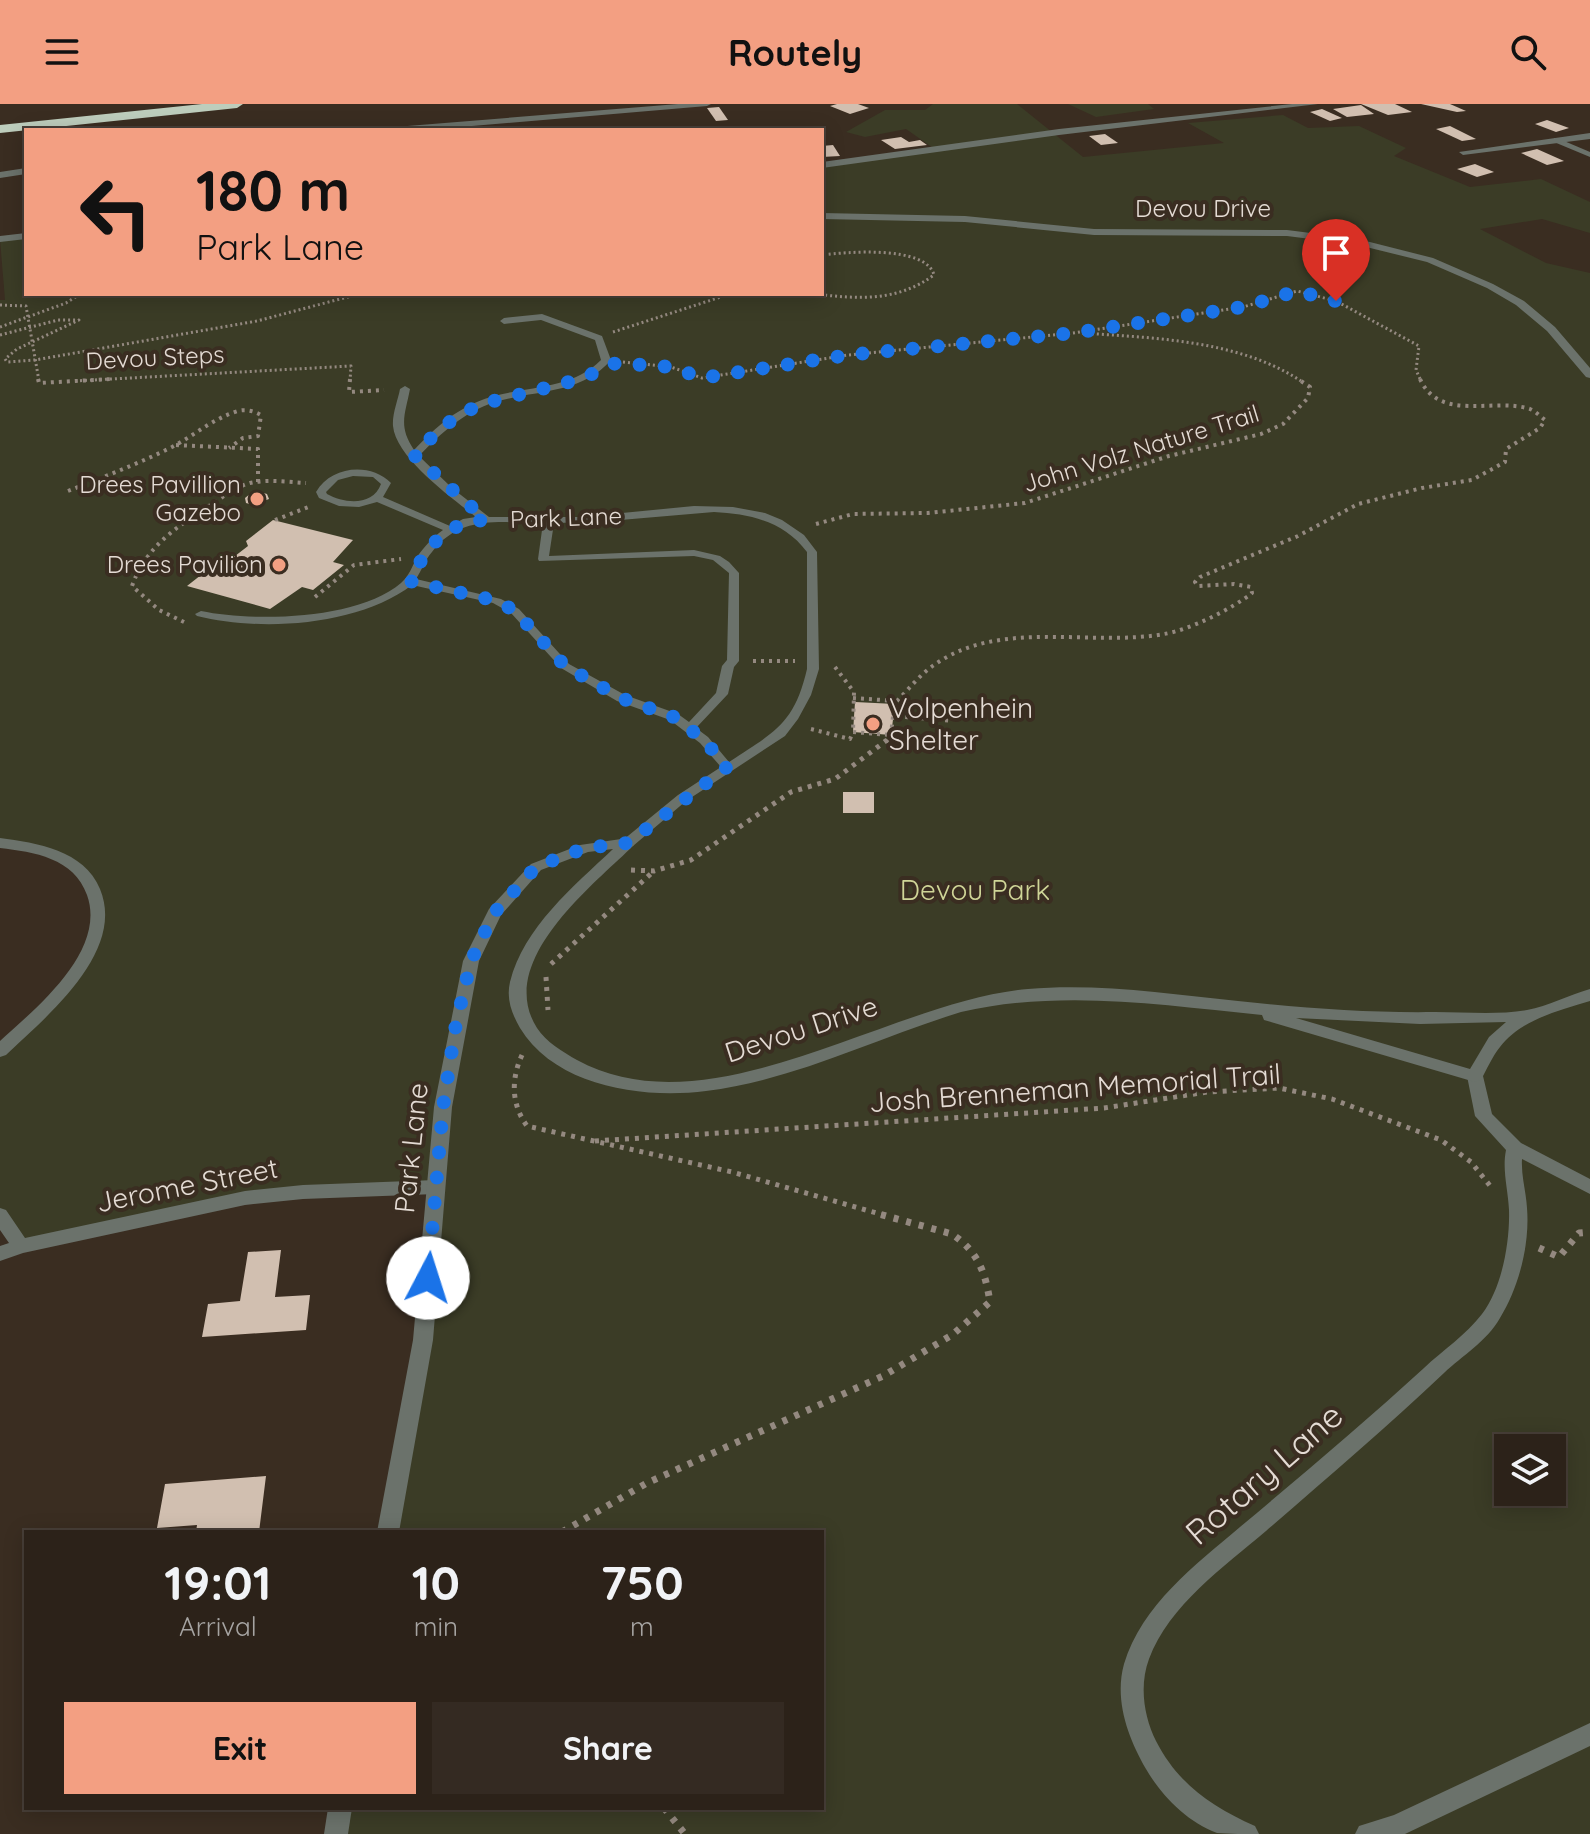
<!DOCTYPE html>
<html lang="en">
<head>
<meta charset="utf-8">
<style>
  :root { --surface:#2c2219; --page:#342a22; --text:#f1f3f6; --muted:#a6a4a2; --line:#483f38; --accent:#f39f82 }
  body { margin:0; font-family:Quicksand,sans-serif; background:var(--page); color:var(--text); height:100vh; display:flex; flex-direction:column; font-size:30px; white-space:nowrap }
  * { box-sizing:border-box; margin:0 }
  p { font-size:26px; color:var(--muted) }
  .icon { flex:none; width:44px; height:44px; fill:none; stroke:currentColor; stroke-width:2; stroke-linecap:round; stroke-linejoin:round }
  .map { position:relative; flex:1; overflow:hidden }
  .side { position:absolute; left:24px; top:1426px; width:800px; height:280px; display:flex; flex-direction:column; background:var(--surface); border-radius:0px; box-shadow:0 4px 20px #0003,0 0 0 2px var(--line) }
  .side>* { flex:none }
  .guide { position:absolute; left:24px; top:24px; width:800px; height:168px; border-radius:0px; box-shadow:0 4px 20px #0003,0 0 0 2px var(--line); background:#f39f82; color:#111; overflow:hidden }
  .tools { position:absolute; left:1494px; top:1330px; display:grid; gap:16px }
  .tools a { display:grid; place-items:center; width:72px; height:72px; border-radius:0px; background:var(--surface); box-shadow:0 4px 20px #0003,0 0 0 2px var(--line); font-size:40px }
  .pin { position:absolute; display:grid; place-items:center; width:68px; height:68px; color:#fff; margin:-82px -34px; border-radius:50% 50% 50% 0; rotate:-45deg; box-shadow:0 0 8px #0007 }
  .pin .icon { rotate:45deg }
  .me { position:absolute; width:88px; margin:-44px; rotate:5deg; stroke-linejoin:round; filter:drop-shadow(0 0 6px #0008) }
  .turn { display:flex; align-items:center; gap:28px; height:168px; padding:0 40px; font-size:36px }
  .turn .icon { width:104px; height:104px; stroke-width:2.5 }
  .turn b { display:block; font-size:56px; line-height:68px }
  .eta { display:flex; justify-content:space-evenly; align-items:center; height:136px; text-align:center }
  .eta b { font-size:48px; font-weight:700; line-height:56px }
  .cta { display:flex; gap:16px; margin-top:auto; padding:16px 40px }
  .cta a { flex:1; height:92px; border-radius:0px; background:var(--accent); color:#111; font-size:32px; font-weight:700; line-height:92px; text-align:center }
  .cta a+a { background:var(--page); color:var(--text) }
  header { display:flex; justify-content:space-between; align-items:center; height:104px; padding:0 40px; background:var(--accent); color:#111; font-size:36px; font-weight:700 }
  .map>svg:first-child { display:block }
  .green { fill:#3b3c26; fill-rule:evenodd }
  .building { fill:#d1bfb0 }
  .lines { fill:none; stroke-linecap:round; stroke-linejoin:round }
  .path-far3 { stroke:#948980; stroke-width:3; stroke-dasharray:2 3; stroke-linecap:butt }
  .path-far2 { stroke:#948980; stroke-width:4; stroke-dasharray:3 5; stroke-linecap:butt }
  .path-far1 { stroke:#948980; stroke-width:5; stroke-dasharray:4 6; stroke-linecap:butt }
  .path { stroke:#948980; stroke-width:7; stroke-dasharray:5 8; stroke-linecap:butt }
  .service { fill:#6b726b; fill-rule:evenodd }
  .minor { fill:#6b726b; fill-rule:evenodd }
  .tertiary { fill:#6b726b; fill-rule:evenodd }
  .motorway { fill:#bdcdbc; fill-rule:evenodd }
  .route { stroke:#1a73e8; stroke-width:14; stroke-dasharray:0 25.2 }
  .poi-dot { fill:#f39f82; stroke:#3a2d21; stroke-width:3 }
  .labels { text-anchor:middle; stroke-width:8; stroke-linejoin:round; paint-order:stroke }
  .far-street-label { font-size:24px; fill:#e4dbd4; stroke:#3a2d21 }
  .far-poi-label { font-size:24px; fill:#e4dbd4; stroke:#3a2d21; text-anchor:end }
  .poi-label { font-size:28px; fill:#e4dbd4; stroke:#3a2d21; text-anchor:start }
  .park-label { font-size:28px; fill:#cfd597; stroke:#3a2d21 }
  .street-label { font-size:28px; fill:#e4dbd4; stroke:#3a2d21 }
  .near-street-label { font-size:34px; fill:#e4dbd4; stroke:#3a2d21 }
</style>
</head>
<body>
<header><svg class="icon" aria-label="menu" viewBox="0 0 24 24"><path d="M4 6h16M4 12h16M4 18h16"/></svg>Routely<svg class="icon" aria-label="search" viewBox="0 0 24 24"><circle cx="10" cy="10" r="6"/><path d="M15 15l6 6"/></svg></header>
<div class="map">
<svg width="1590" height="1730" viewBox="0 0 1590 1730">
  <rect width="100%" height="100%" fill="#3a2d21"/>
  <!-- green -->
  <g class="green">
    <path d="M933 0H1017L1083 53 1224 39 1188 19 1283 11 1308 24 1359 22 1406 44 1394 52 1470 83 1541 75 1590 98V129L1542 115 1480 125 1546 159 1590 169V1730H336L340 1704H822V1428H388L435 1083 303 1088 21 1142 0 1111V947L83 859 98 793 61 752 0 739V196H5L0 135 26 132V190H822V61L936 46 906 25 865 33 846 28 885 6H925ZM1508 1344H1552V1388H1508Z"/>
    <polygon points="1068,0 1148,0 1154,5 1096,13"/>
  </g>
  <!-- building -->
  <g class="building">
    <polygon points="837,0 858,0 869,4 850,10 830,2"/>
    <polygon points="1361,0 1395,0 1412,8 1388,11"/>
    <polygon points="1421,0 1450,0 1466,7 1457,8"/>
    <polygon points="1361,1 1374,10 1347,13 1333,5"/>
    <polygon points="719,3 728,16 716,17 707,4"/>
    <polygon points="1322,5 1342,14 1330,17 1310,8"/>
    <polygon points="1547,16 1569,24 1556,28 1535,20"/>
    <polygon points="1450,22 1476,35 1462,37 1436,25"/>
    <polygon points="1105,30 1118,39 1101,41 1089,32"/>
    <polygon points="901,33 909,38 920,36 927,41 895,45 881,36"/>
    <polygon points="833,41 840,52 822,53 822,42"/>
    <polygon points="1537,45 1564,57 1547,61 1521,49"/>
    <polygon points="1475,60 1494,68 1477,73 1457,65"/>
    <polygon points="260,388 267,390 269,395 253,401 246,399 245,394 250,390"/>
    <polygon points="273,416 353,436 333,458 344,461 313,486 302,483 270,505 187,482 215,460 226,459 248,442 246,437"/>
    <polygon points="855,598 895,600 891,631 853,628"/>
    <rect x="843" y="688" width="31" height="21"/>
    <polygon points="281,1146 275,1193 310,1191 306,1226 202,1233 208,1200 240,1197 248,1148"/>
    <polygon points="266,1372 259,1428 196,1428 197,1421 157,1424 165,1380"/>
  </g>
  <g class="lines">
    <!-- path-far3 -->
    <g class="path-far3">
      <path d="M815 190C858 195 897 198 934 171 926 141 846 148 822 151"/>
      <polyline points="0,201 26,202 39,277"/>
      <polyline points="0,223 66,199 80,190"/>
      <polyline points="613,228 730,190"/>
      <path d="M1082 229C1154 234 1239 236 1301 277"/>
      <polyline points="0,231 58,216 79,216 17,245 5,255 7,258 35,256 257,217 359,190"/>
      <polyline points="623,258 671,263 702,274 848,251 1073,229 1243,203 1297,187 1336,197 1419,242 1416,266 1421,277"/>
      <polyline points="75,277 351,262 350,277"/>
    </g>
    <!-- path-far2 -->
    <g class="path-far2">
      <polyline points="38,275 39,279 112,275"/>
      <polyline points="350,275 349,288 384,286"/>
      <polyline points="176,341 258,345 258,378"/>
      <path d="M68 387C103 373 138 360 172 343 195 331 212 315 238 307 246 305 254 307 261 311L258 332 243 334 229 344"/>
      <polyline points="275,416 311,402"/>
      <polyline points="816,420 853,410 928,409 1025,399 1169,352 1261,330 1283,320 1308,294 1310,283 1298,275"/>
      <polyline points="315,493 354,461 401,455"/>
      <path d="M184 518 159 506 132 482C146 442 178 422 212 400 224 392 236 383 250 379 268 375 288 378 306 379"/>
      <polyline points="753,557 795,557"/>
      <polyline points="835,563 854,588 853,628"/>
      <polyline points="853,594 897,597 893,612"/>
      <path d="M897 597C909 585 922 568 937 559 1002 515 1092 543 1164 530 1189 526 1232 505 1252 489L1251 483 1234 480 1198 482 1195 478 1200 473 1298 432 1358 400 1422 384 1472 376 1505 358 1506 345 1540 324 1545 316C1540 312 1535 307 1530 305 1494 293 1440 319 1420 275"/>
      <polyline points="811,625 850,635 853,628 891,631"/>
      <polyline points="886,638 891,631 893,612 953,617"/>
    </g>
    <!-- path-far1 -->
    <g class="path-far1">
      <polyline points="631,766 654,767 691,756 791,688 835,675 887,636"/>
      <polyline points="551,860 654,767"/>
      <polyline points="546,873 548,906"/>
      <path d="M522 951C511 975 511 1000 527 1022L732 1068 887 1112"/>
      <polyline points="595,1037 1104,1004 1207,988 1279,984 1332,995 1441,1036 1471,1058 1491,1083"/>
    </g>
    <!-- path -->
    <g class="path">
      <polyline points="1539,1144 1559,1153 1579,1129 1590,1128"/>
      <path d="M562 1428 647 1379 883 1272 952 1231 990 1198C985 1167 978 1148 952 1130L879 1110"/>
      <polyline points="664,1704 685,1730"/>
    </g>
    <!-- service -->
    <g class="service">
      <polygon points="1557,34 1590,48 1590,53 1554,38 1554,34"/>
      <path d="M542 210 602 232 611 256C582 290 535 286 495 298 464 308 441 329 419 352L452 384 489 413H581L694 402 733 403 765 409 782 416 804 431 817 448 819 565 811 591 798 615 785 632 686 697 633 742 628 743 622 739 623 736 678 691 721 663 700 639 670 616 617 597 561 564 511 509 493 499 412 481C358 522 261 528 197 512L195 510 201 507C254 518 358 516 401 479 409 472 412 463 417 453 424 443 432 434 443 426L377 398 359 403 339 402 319 394 316 388C331 362 370 358 391 379L383 393 450 422 463 415 476 413C452 394 396 354 393 322 392 310 398 296 400 285L405 282 410 285C405 311 398 322 414 346 436 323 459 302 491 293 528 282 573 285 601 256L595 236 541 216 504 220 500 217 504 214ZM353 372 373 373 381 380C373 402 345 400 327 390L326 388 338 376ZM714 408C750 410 784 417 807 448V565C794 621 774 628 729 658L708 633 696 624 728 590 734 563 739 557V469L729 458 720 452 694 446 549 452 554 419 597 418ZM543 419 538 455 539 457 694 452 713 456 729 469 727 556 722 562 716 589 689 618 678 610 625 591 569 560 519 505 501 495 416 475C422 466 425 456 432 448 461 410 501 419 543 419Z"/>
    </g>
    <!-- minor -->
    <g class="minor">
      <polygon points="678,0 711,0 707,2 425,26 391,26 395,23"/>
      <polygon points="1590,29 1590,35 1463,51 1459,48"/>
      <polygon points="26,64 26,70 0,74 0,68"/>
      <path d="M0 734C37 739 84 746 100 785 126 848 47 912 6 951L0 953V937C36 904 107 847 87 791 74 754 34 748 0 744Z"/>
      <path d="M1475 966 1481 968 1483 972 1492 1010 1521 1039 1590 1075V1090L1522 1055C1521 1072 1526 1087 1527 1104 1530 1140 1519 1183 1500 1214 1487 1237 1462 1252 1444 1269 1386 1324 1326 1375 1266 1427 1224 1463 1169 1501 1149 1555 1139 1582 1144 1613 1156 1637 1178 1680 1212 1703 1255 1722L1259 1730C1246 1730 1229 1730 1217 1729 1187 1718 1161 1691 1146 1665 1128 1634 1114 1596 1124 1560 1142 1501 1195 1461 1240 1423 1302 1371 1364 1319 1424 1264 1443 1246 1466 1231 1482 1210 1502 1184 1510 1138 1509 1106 1508 1085 1502 1066 1506 1046L1475 1012 1467 972 1469 968Z"/>
      <polygon points="436,1076 442,1078 445,1083 442,1088 436,1090 303,1095 245,1101 23,1149 0,1157 0,1142 9,1139 0,1126 0,1104 6,1106 25,1134 245,1087 303,1081"/>
      <polygon points="1590,1619 1590,1642 1405,1730 1355,1730 1359,1722 1394,1711"/>
    </g>
    <!-- tertiary -->
    <g class="tertiary">
      <polygon points="1292,0 1318,0 1059,31 822,64 822,58 1059,25"/>
      <polygon points="822,109 965,112 1094,125 1287,126 1358,135 1433,154 1493,180 1524,197 1555,223 1590,264 1590,274 1586,273 1547,227 1516,201 1487,184 1427,158 1358,141 1287,132 1094,131 965,118 822,115"/>
      <polygon points="26,129 26,135 0,138 0,132"/>
      <path d="M628 734 635 739 633 742C591 783 495 858 537 924 546 938 563 948 577 956 711 1029 890 897 1028 885 1098 879 1169 890 1238 897 1304 904 1369 909 1435 908 1465 908 1498 911 1527 906 1548 902 1569 891 1590 885V897C1558 907 1522 915 1500 943 1492 953 1487 965 1481 976L1475 978 1264 916 1262 911C1161 901 1062 885 961 908 876 934 795 976 706 987 643 995 556 983 520 924 512 910 506 895 510 878 524 823 573 783 613 745L588 748 541 766 501 811 479 857 452 1003 433 1236 399 1428H377L413 1236 434 1003 463 857 489 805 531 760 580 741ZM1296 914 1420 920 1506 918 1489 933 1470 965Z"/>
      <polygon points="328,1704 352,1704 348,1730 324,1730"/>
    </g>
    <!-- motorway -->
    <polygon class="motorway" points="202,0 243,0 237,4 0,29 0,21"/>
  </g>
  <g class="lines">
    <!-- route -->
    <path class="route" d="M428 1174 443 1003 456 920 471 857 494 809 536 763 585 744 628 739 727 663 704 636 674 613 621 594 565 562 515 507 497 497 409 477C429 442 443 419 486 416L414 351 443 322 478 301 581 275 616 259 671 263 702 274 848 251 1073 229 1243 203 1297 187 1336 197"/>
  </g>
  <!-- markers -->
  <g class="poi-dot">
    <circle cx="257" cy="395" r="8"/>
    <circle cx="279" cy="461" r="8"/>
    <circle cx="873" cy="620" r="8"/>
  </g>
  <g class="labels">
    <!-- far-street labels -->
    <g class="far-street-label">
      <text x="1203" y="113">Devou Drive</text>
      <text transform="translate(155 254) rotate(-3)" y="8">Devou Steps</text>
      <text transform="translate(1141 345) rotate(-17)" y="8">John Volz Nature Trail</text>
      <text transform="translate(566 414) rotate(-2)" y="8">Park Lane</text>
    </g>
    <!-- far-poi labels -->
    <g class="far-poi-label">
      <text x="241" y="389">Drees Pavillion<tspan x="241" dy="28">Gazebo</tspan></text>
      <text x="263" y="469">Drees Pavilion</text>
    </g>
    <!-- poi labels -->
    <g class="poi-label">
      <text x="889" y="614">Volpenhein<tspan x="889" dy="32">Shelter</tspan></text>
    </g>
    <!-- park labels -->
    <g class="park-label">
      <text x="975" y="796">Devou Park</text>
    </g>
    <!-- street labels -->
    <g class="street-label">
      <text transform="translate(801 925) rotate(-18)" y="10">Devou Drive</text>
      <text transform="translate(1075 984) rotate(-4)" y="10">Josh Brenneman Memorial Trail</text>
      <text transform="translate(411 1044) rotate(-84)" y="10">Park Lane</text>
      <text transform="translate(187 1081) rotate(-11)" y="10">Jerome Street</text>
    </g>
    <!-- near-street labels -->
    <g class="near-street-label">
      <text transform="translate(1264 1370) rotate(-41)" y="12">Rotary Lane</text>
    </g>
  </g>
</svg>
<div class="tools">
<a><svg class="icon" aria-label="layers" viewBox="0 0 24 24"><path d="M12 4l9 5-9 5-9-5zM3 14l9 5 9-5"/></svg></a>
</div>
<div class="pin" style="left:1336px;top:197px;background:#d93025"><svg class="icon" aria-label="arrive" viewBox="0 0 24 24"><path d="M6 21V4h12l-3 4 3 4H6"/></svg></div>
<svg class="me" style="left:428px;top:1174px" viewBox="-20 -20 40 40"><circle r="19" fill="#fff"/><path d="M0-13L10 11 0 6-10 11z" fill="#1a73e8"/></svg>
<div class="guide">
<div class="turn"><svg class="icon" aria-label="left" viewBox="0 0 24 24"><path d="M17 20v-9H6M10 6l-5 5 5 5"/></svg><div><b>180 m</b>Park Lane</div></div>
</div>
<section class="side">
<div class="eta">
<div><b>19:01</b><p>Arrival</p></div>
<div><b>10</b><p>min</p></div>
<div><b>750</b><p>m</p></div>
</div>
<div class="cta"><a>Exit</a><a>Share</a></div>
</section>
</div>
</body>
</html>
